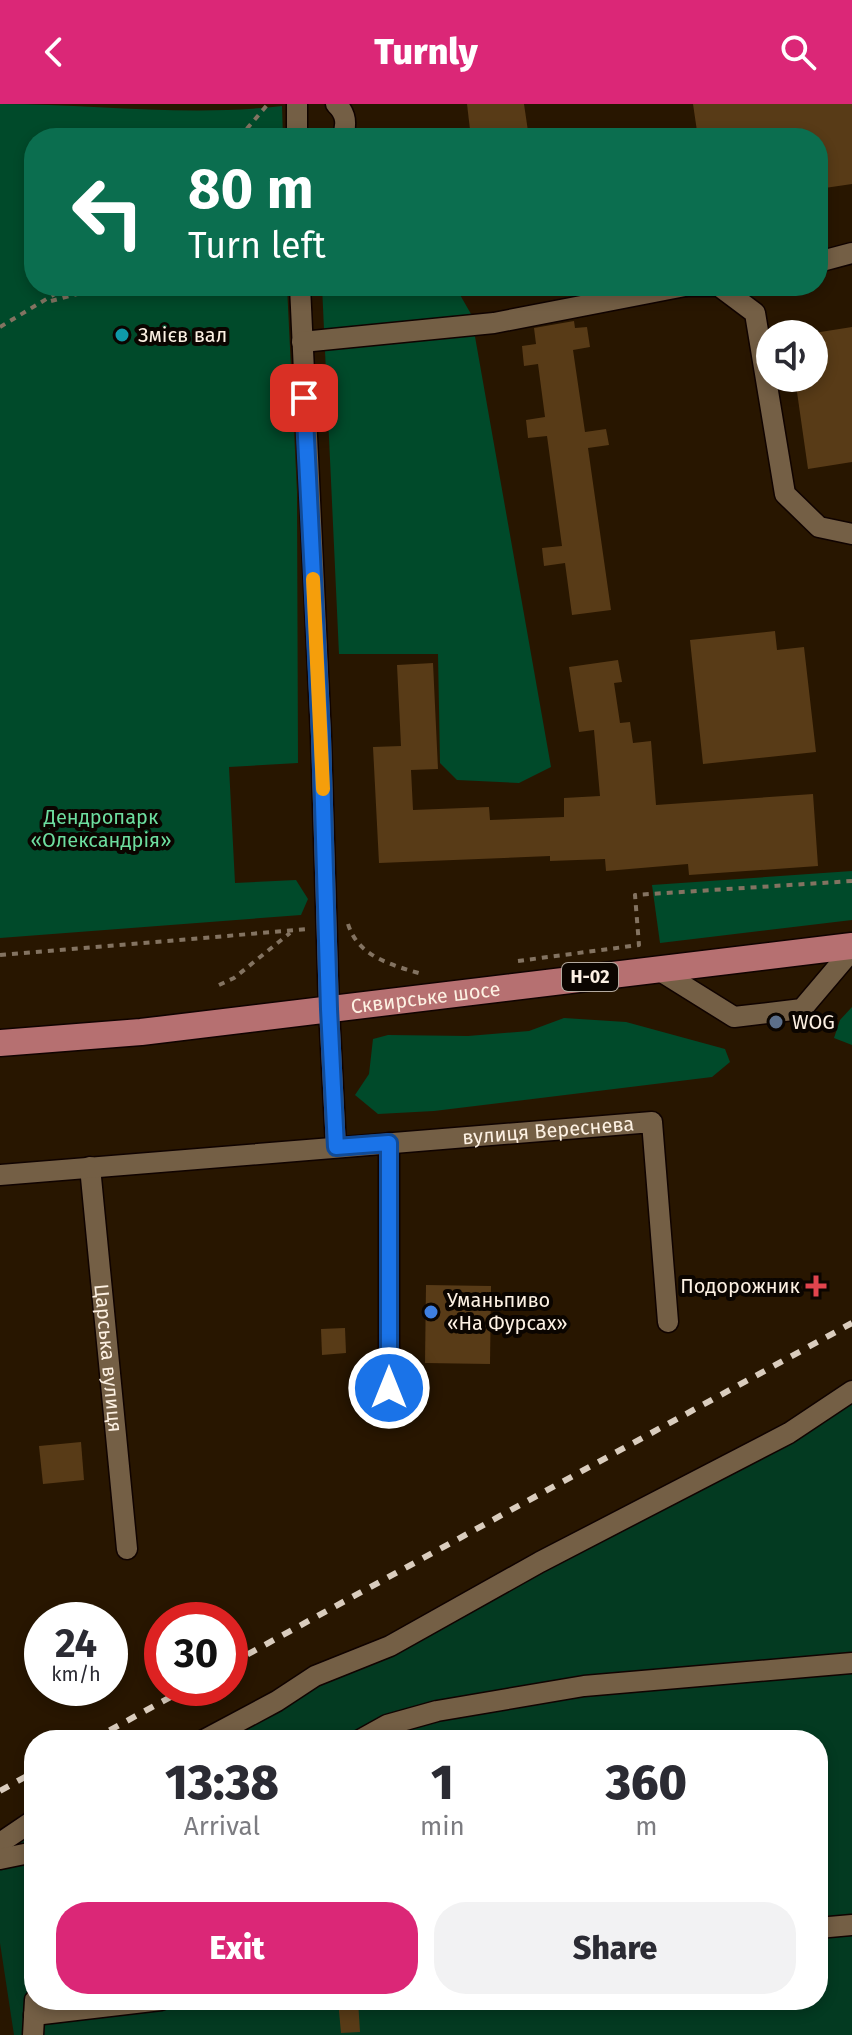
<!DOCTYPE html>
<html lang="en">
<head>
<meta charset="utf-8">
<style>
  :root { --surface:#fff; --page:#f2f2f3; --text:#2b2b33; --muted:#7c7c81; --accent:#db2777 }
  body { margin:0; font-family:"Fira Sans",sans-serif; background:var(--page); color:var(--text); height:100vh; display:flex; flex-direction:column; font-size:30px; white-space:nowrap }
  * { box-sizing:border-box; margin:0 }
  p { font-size:26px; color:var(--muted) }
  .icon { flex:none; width:44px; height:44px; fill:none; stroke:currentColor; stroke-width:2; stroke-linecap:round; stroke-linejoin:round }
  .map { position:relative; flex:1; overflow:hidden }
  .panel { position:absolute; left:24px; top:1626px; width:804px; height:280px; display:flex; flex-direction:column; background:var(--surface); border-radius:32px; box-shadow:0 4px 12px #0003 }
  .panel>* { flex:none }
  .top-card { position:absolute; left:24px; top:24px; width:804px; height:168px; border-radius:32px; box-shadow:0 4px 12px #0003; background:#0b6e4f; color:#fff; overflow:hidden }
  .buttons { position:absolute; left:756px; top:216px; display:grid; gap:16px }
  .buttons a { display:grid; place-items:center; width:72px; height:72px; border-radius:50%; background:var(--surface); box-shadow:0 4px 12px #0003; font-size:40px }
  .speed { position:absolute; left:24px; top:1498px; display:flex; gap:16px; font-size:40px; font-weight:700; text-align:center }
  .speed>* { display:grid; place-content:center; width:104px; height:104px; border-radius:50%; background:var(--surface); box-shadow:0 4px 12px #0003; line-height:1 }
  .speed small { font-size:20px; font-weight:400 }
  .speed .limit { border:12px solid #d22; background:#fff; color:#111 }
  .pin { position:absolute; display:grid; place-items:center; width:68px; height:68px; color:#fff; margin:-34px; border-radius:16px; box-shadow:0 4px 12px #0006 }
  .me { position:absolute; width:88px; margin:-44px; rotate:0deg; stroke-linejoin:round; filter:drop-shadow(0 0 6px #0008) }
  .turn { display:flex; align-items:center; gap:28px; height:168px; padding:0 32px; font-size:36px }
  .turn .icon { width:104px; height:104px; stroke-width:2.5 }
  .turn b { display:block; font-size:56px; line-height:68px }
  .eta { display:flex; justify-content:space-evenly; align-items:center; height:136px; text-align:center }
  .eta b { font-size:48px; font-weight:800; line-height:56px }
  .cta { display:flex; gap:16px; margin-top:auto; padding:16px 32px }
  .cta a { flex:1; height:92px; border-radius:32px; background:var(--accent); color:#fff; font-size:32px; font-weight:800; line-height:92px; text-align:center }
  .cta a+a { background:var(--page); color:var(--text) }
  header { display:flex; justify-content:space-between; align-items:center; height:104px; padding:0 32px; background:var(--accent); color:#fff; font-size:36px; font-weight:800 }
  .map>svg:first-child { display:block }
  .green { fill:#033a21 }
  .forest { fill:#004a2a }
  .building { fill:#583b17 }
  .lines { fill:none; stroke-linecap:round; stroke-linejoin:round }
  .minor-casing { stroke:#100300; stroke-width:23 }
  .major-casing { stroke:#100300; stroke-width:29 }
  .path { stroke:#837361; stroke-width:4; stroke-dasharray:6 6; stroke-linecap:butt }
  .minor { stroke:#745f45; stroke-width:20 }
  .major { stroke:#b67071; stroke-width:26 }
  .rail { stroke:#dacdbe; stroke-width:6; stroke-dasharray:10 10; stroke-linecap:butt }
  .route-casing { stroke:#114b97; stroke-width:20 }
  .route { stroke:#1a73e8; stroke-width:14 }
  .slow { stroke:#f59e0b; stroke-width:14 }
  .culture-dot { fill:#0f9aa8; stroke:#0b0500; stroke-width:3 }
  .service-dot { fill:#5c6f8a; stroke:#0b0500; stroke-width:3 }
  .health-dot { fill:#e0444e; stroke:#0b0500; stroke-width:3 }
  .shop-dot { fill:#3f7fe0; stroke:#0b0500; stroke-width:3 }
  .labels { text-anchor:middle; stroke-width:8; stroke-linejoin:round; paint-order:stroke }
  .shield { fill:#0b0500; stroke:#b4aa9f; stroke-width:2 }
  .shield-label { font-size:18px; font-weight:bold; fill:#fdf1e3 }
  .poi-label { font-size:20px; fill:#fdf1e3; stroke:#0b0500; text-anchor:start }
  .park-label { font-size:20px; fill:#6dde9f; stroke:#0b0500 }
  .street-label { font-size:20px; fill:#fdf1e3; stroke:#0b0500 }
</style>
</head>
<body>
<header><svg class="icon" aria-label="back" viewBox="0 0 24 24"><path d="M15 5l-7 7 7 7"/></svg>Turnly<svg class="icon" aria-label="search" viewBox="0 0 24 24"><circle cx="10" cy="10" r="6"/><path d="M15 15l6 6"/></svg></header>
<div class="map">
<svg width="852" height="1931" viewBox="0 0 852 1931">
  <rect width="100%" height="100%" fill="#281600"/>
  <!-- green -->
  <polygon class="green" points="852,1296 852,1931 14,1931 0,1839 0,1749 34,1731 34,1896 818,1896 818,1636 213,1636"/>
  <!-- forest -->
  <g class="forest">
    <path d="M0 0C93 0 189 13 282 2L283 34H34V182H287L297 388 298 659 229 663 235 779 296 776 308 795 301 811 0 834Z"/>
    <polygon points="322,182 455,182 471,210 551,663 519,679 457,676 440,659 438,550 339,550"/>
    <polygon points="852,767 852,816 660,839 652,781"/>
    <polygon points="852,903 852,941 834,934 840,916"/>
    <polygon points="564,914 626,918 725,945 730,958 712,973 434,1007 378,1010 355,991 369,970 373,935 388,931 468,932 529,927"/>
  </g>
  <!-- building -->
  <g class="building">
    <polygon points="467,0 524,0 529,34 471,34"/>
    <polygon points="693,0 852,0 852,80 818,85 818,34 698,34"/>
    <polygon points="574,217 575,224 587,223 590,243 573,246 585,328 606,325 609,341 588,344 611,506 572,511 565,459 544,462 542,444 562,442 547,332 528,334 526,316 545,313 538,260 524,262 522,242 536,240 534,224"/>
    <polygon points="852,223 852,358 808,365 795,274 814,274 814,229"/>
    <polygon points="775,527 777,546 804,543 816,648 703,660 690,536"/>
    <polygon points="618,556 622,578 614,579 620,619 630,618 633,639 651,637 656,701 813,690 818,762 689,771 688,760 606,767 605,755 550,757 550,752 379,759 373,643 401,642 397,561 433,559 438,665 411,666 413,706 489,703 490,716 564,713 564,694 600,692 594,626 579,628 569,563"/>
    <polygon points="426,1181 491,1182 490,1260 425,1259"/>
    <polygon points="345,1224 346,1249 322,1251 321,1225"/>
    <polygon points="81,1338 84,1376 43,1380 39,1342"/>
    <polygon points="338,1896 358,1896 360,1928 341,1929"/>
  </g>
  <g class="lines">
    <!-- minor casing -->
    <g class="minor-casing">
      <g id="minor">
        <polyline points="297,0 297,34"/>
        <path d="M336 0C347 10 347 21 342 34"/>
        <polyline points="818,158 852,149"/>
        <polyline points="300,182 321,632 329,905 336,1043"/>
        <polyline points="685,182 719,182 755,209 785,390 819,423 852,430"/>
        <polyline points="302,238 494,219 685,182"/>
        <polyline points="657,865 734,913 802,905 852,846"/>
        <path id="s1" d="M90 1063 127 1445"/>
        <path id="s2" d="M0 1071 652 1018 668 1218"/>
        <polyline points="389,1284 389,1039"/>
        <polyline points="204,1636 277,1597 315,1572 390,1542 540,1458 789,1329 852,1287"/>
        <polyline points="360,1636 387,1621 437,1607 584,1582 852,1559"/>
        <polyline points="0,1739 34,1716"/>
        <polyline points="0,1755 34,1748"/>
        <polyline points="818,1824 852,1821"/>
        <polyline points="34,1911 161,1896"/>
        <polyline points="33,1931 35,1896"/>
      </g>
    </g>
    <!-- major casing -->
    <g class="major-casing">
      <g id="major">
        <path id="s3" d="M0 939 141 928 852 842"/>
      </g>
    </g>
    <!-- path -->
    <g class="path">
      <polyline points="239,34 268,0"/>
      <polyline points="51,197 107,182"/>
      <polyline points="0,223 68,182"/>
      <path d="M348 820C358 853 392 861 422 870"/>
      <polyline points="0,851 309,825"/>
      <polyline points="518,857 639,841 635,791 852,777"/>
      <polyline points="219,881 234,874 290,829"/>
    </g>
    <!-- minor -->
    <use href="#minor" class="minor"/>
    <!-- major -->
    <use href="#major" class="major"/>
    <!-- rail -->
    <g class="rail">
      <polyline points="230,1560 852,1219"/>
      <polyline points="92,1636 187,1584"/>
      <polyline points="0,1687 34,1668"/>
    </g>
  </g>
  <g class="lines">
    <!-- route casing -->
    <g class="route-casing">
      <polyline id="route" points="304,294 321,632 329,905 336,1043 389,1039 389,1284"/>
    </g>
    <!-- route -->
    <use href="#route" class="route"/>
    <!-- slow -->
    <polyline class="slow" points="313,475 323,685"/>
  </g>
  <!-- markers -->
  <circle class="culture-dot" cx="122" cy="231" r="8"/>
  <circle class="service-dot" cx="776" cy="918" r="8"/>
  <path class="health-dot" d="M812 1170h8v8h8v8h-8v8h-8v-8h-8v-8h8z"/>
  <circle class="shop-dot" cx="431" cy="1208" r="8"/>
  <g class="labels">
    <!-- shield labels -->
    <rect class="shield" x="562" y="859" width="56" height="28" rx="6"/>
    <g class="shield-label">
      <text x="590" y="879">Н-02</text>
    </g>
    <!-- poi labels -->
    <g class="poi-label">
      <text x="138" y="238">Змієв вал</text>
      <text x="792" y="925">WOG</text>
      <text x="800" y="1189" text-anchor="end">Подорожник</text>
      <text x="447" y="1203">Уманьпиво<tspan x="447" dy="23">«На Фурсах»</tspan></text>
    </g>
    <!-- park labels -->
    <g class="park-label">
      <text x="101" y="720">Дендропарк<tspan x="101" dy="23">«Олександрія»</tspan></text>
    </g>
    <!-- street labels -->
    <g class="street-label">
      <text dy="7" stroke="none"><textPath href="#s3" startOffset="428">Сквирське шосе</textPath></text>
      <text dy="7" stroke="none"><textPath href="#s2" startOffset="550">вулиця Вереснева</textPath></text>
      <text dy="7" stroke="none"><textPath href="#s1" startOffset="192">Царська вулиця</textPath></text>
    </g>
  </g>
</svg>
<div class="buttons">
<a><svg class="icon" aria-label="sound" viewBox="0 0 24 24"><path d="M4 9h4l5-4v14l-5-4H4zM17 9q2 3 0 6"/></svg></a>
</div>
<div class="speed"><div>24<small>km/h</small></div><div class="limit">30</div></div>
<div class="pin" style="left:304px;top:294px;background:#d93025"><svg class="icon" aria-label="arrive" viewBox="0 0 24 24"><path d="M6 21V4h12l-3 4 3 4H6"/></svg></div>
<svg class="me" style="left:389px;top:1284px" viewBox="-20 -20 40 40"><circle r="17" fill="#1a73e8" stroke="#fff" stroke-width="3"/><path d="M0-11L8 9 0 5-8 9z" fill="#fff"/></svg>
<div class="top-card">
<div class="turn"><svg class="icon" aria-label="left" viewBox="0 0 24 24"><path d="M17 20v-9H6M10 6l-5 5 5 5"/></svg><div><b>80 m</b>Turn left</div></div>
</div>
<section class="panel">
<div class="eta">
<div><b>13:38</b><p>Arrival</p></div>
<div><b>1</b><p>min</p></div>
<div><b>360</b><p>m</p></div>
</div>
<div class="cta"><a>Exit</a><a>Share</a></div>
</section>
</div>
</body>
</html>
